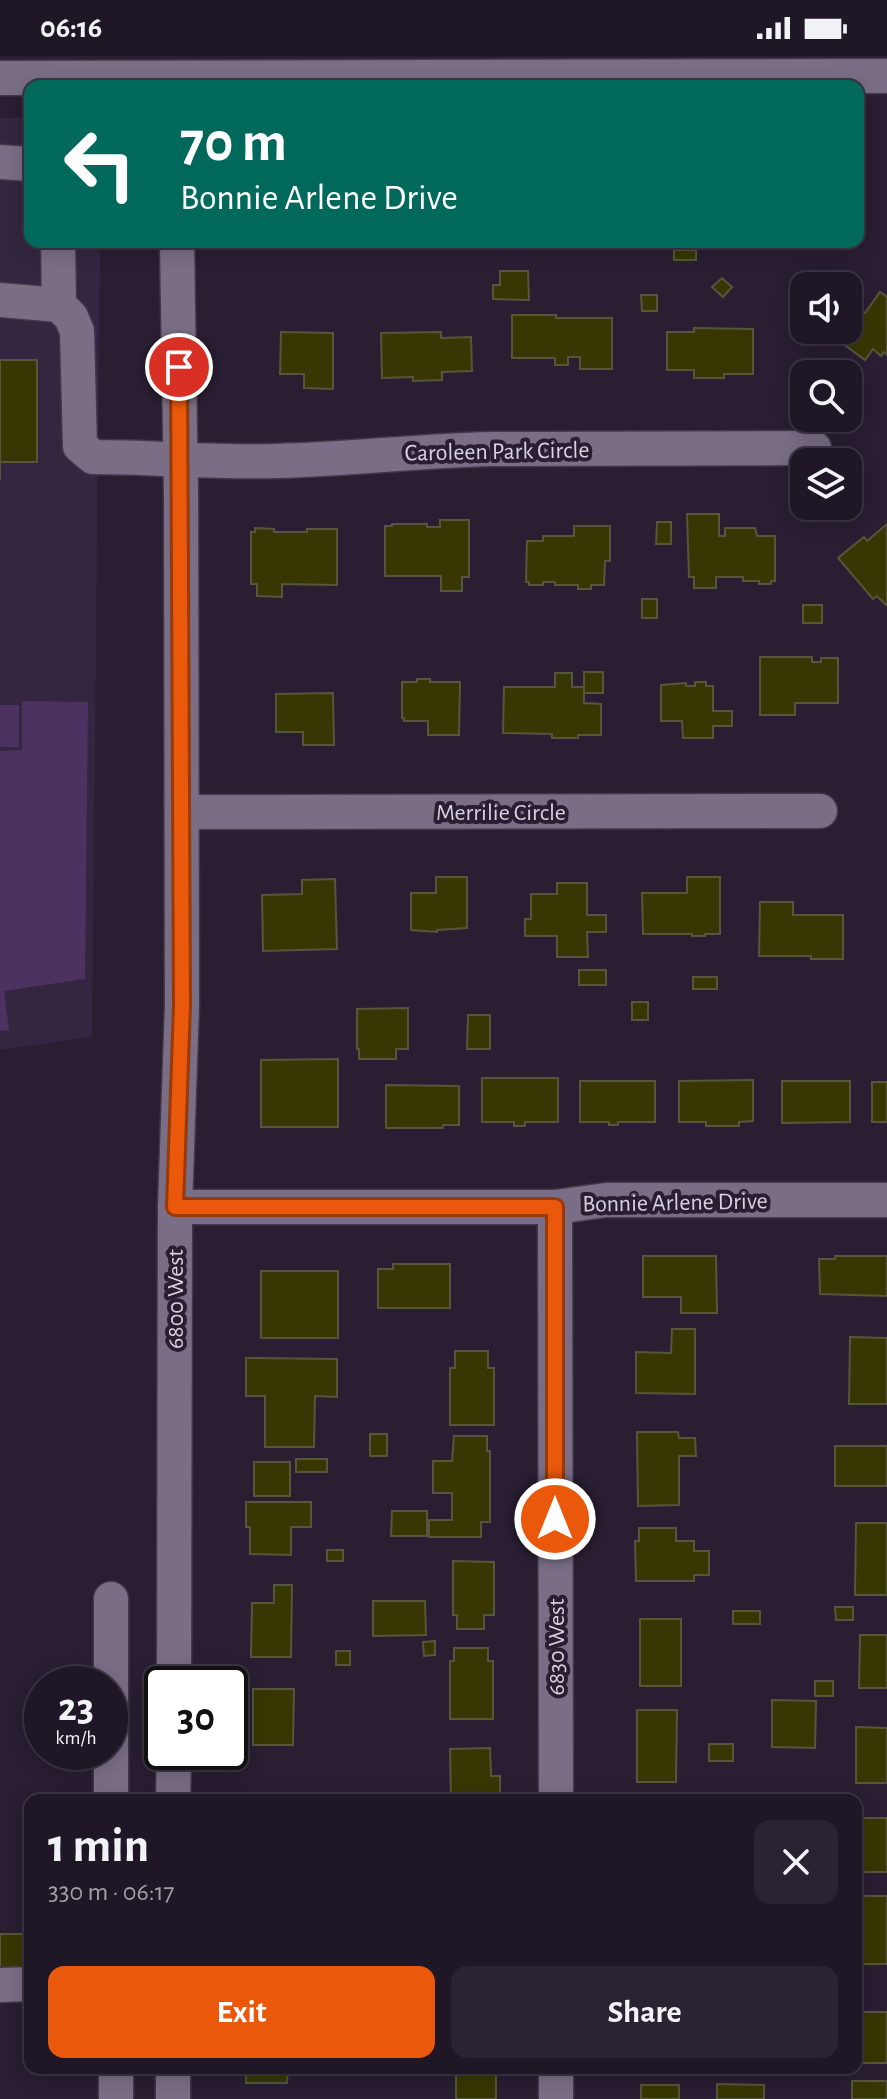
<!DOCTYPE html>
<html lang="en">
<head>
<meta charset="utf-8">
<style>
  :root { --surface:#1f1626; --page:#2c2332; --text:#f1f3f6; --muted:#a19fa7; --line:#3c3543; --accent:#ea580c }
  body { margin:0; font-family:"Alegreya Sans",sans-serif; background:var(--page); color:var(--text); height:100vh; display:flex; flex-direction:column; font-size:30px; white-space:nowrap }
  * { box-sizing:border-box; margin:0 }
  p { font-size:26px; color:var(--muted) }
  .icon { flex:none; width:44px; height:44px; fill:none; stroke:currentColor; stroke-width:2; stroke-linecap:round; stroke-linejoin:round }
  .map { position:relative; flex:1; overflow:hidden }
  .sheet { position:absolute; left:24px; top:1738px; width:838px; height:280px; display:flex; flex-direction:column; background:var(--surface); border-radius:16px; box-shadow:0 4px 20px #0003,0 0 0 2px var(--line) }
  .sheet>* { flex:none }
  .hud { position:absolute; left:24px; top:24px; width:840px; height:168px; border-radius:16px; box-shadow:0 4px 20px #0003,0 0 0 2px var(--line); background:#00695c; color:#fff; overflow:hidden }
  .tools { position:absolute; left:790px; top:216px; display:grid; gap:16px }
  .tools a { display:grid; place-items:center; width:72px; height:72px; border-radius:16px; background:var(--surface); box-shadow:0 4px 20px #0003,0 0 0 2px var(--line); font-size:40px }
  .speed { position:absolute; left:24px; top:1610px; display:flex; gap:16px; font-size:40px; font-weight:700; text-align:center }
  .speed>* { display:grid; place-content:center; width:104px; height:104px; border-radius:50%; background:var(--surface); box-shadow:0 4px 20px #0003,0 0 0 2px var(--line); line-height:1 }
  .speed small { font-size:20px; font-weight:400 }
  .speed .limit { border:4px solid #111; border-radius:12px; background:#fff; color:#111 }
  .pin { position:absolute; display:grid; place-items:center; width:68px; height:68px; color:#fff; margin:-34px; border:4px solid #fff; border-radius:50%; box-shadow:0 2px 8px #0007 }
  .me { position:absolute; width:88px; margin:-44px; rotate:0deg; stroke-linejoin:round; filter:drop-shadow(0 0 6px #0008) }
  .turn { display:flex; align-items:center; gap:28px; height:168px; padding:0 24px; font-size:36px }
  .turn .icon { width:104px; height:104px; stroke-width:2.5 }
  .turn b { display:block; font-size:56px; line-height:68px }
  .round { display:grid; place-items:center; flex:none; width:84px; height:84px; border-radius:16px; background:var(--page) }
  .headline { display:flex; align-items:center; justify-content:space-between; height:136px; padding:0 24px }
  h1 { font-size:48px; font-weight:600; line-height:60px }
  .cta { display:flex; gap:16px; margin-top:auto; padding:16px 24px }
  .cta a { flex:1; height:92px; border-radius:16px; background:var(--accent); color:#fff; font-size:32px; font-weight:600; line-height:92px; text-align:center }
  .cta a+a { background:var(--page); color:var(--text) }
  .status { display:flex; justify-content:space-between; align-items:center; height:56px; padding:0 40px; background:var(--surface); direction:ltr }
  .status svg { height:22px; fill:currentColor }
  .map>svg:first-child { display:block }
  .built { fill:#342640 }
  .green { fill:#4b3261 }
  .building { fill:#383703; stroke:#56563c; stroke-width:2 }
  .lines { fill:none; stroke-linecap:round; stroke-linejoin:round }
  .minor-casing { stroke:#413849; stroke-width:37 }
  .minor { stroke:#7a6e86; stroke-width:34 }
  .route-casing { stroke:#983908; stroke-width:20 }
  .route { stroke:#ea580c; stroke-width:14 }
  .labels { text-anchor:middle; stroke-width:8; stroke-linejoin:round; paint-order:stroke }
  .street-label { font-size:24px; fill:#d8d1df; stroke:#291e32 }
</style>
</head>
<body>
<div class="status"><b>06:16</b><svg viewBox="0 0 49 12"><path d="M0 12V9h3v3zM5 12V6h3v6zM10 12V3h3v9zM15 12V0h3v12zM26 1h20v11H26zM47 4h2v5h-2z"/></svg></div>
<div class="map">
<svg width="887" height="2043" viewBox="0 0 887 2043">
  <rect width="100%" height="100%" fill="#291e32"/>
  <!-- built -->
  <polygon class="built" points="0,62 30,62 30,186 100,186 92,981 0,994"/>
  <!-- green -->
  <g class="green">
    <polygon points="22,645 88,646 85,923 4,935 9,974 0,975 0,695 22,694"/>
    <rect x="0" y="649" width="19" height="42"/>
  </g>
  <!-- building -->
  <g class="building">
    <rect x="674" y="194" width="22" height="10"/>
    <polygon points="500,215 528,215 529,244 493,243 493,229 500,229"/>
    <polygon points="722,222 732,231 723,241 712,231"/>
    <polygon points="880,236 887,241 887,299 884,296 881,300 873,293 865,304 842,287 847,280 837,274 848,274 848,249 850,246 865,257"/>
    <polygon points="641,239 657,239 657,255 642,255"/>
    <polygon points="512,259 556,259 556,262 612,262 612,313 580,313 580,301 568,301 568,309 555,309 555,302 512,302"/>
    <polygon points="694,272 753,273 753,318 724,318 724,322 694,322 694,314 667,314 667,276 694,276"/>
    <polygon points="281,276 333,277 333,333 304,332 304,318 280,318"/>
    <polygon points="441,276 441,282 471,281 472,315 442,316 442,324 413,325 413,321 382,322 381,277"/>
    <polygon points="0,304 37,304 37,406 0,406 0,424"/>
    <polygon points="687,458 719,458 719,480 725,480 725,472 755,472 757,480 775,480 775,525 771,525 771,528 759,528 759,525 743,525 743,521 716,521 716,532 694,532 694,521 689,521"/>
    <polygon points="440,464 469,464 469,521 462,521 462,535 441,535 441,520 385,520 385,470 392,470 392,468 427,468 427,471 440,471"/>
    <polygon points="657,466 671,466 671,488 656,488"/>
    <polygon points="887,468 887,548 886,549 877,540 873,543 838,502 864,481 867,485"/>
    <polygon points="574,470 610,470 610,505 605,505 604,529 591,529 591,533 578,533 578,529 555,529 555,526 543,526 543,529 529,529 529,526 526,526 527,485 543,485 543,480 574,480"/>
    <polygon points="255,472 274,473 274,476 307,476 307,473 337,473 337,529 282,528 282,541 257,540 257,528 251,528 251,476 255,476"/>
    <rect x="642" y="543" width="15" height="19"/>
    <rect x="803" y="549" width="19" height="18"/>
    <polygon points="760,601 812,601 812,606 821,606 821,602 838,602 838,647 795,647 795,659 760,659"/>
    <rect x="584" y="616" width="19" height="21"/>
    <polygon points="555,617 572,617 572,631 584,631 584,647 601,648 601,679 578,679 578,682 552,682 552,678 503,677 504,631 555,631"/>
    <polygon points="417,623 430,623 430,626 460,626 459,679 428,679 428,665 404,665 404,662 402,662 402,626 417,626"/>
    <polygon points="695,626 706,626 706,630 713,630 713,655 732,655 732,670 713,670 713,682 683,682 682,665 661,665 661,629 686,627 686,630 695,630"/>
    <polygon points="333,637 334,689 303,689 303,676 276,676 276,638"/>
    <polygon points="436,821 467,821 467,872 437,874 437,876 411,874 411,837 436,837"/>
    <polygon points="687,821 720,821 720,878 705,878 705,880 692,880 692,878 643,878 642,837 687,837"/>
    <polygon points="335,823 337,893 263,895 262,839 302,838 302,824"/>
    <polygon points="557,827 587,827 587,859 606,859 606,876 587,876 588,901 557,901 557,880 525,880 525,863 531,863 531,838 557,838"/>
    <polygon points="760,846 793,846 793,859 843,859 843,903 811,903 811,900 759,900"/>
    <rect x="579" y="914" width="27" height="15"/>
    <rect x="693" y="921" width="24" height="12"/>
    <rect x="632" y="946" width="16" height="18"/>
    <polygon points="408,952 408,993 396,993 396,1003 359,1003 359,993 357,993 357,953"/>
    <polygon points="468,959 490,959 490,993 467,993"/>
    <polygon points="338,1003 338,1071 261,1071 261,1004"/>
    <polygon points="482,1022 558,1022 558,1066 525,1066 525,1070 514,1070 514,1066 482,1066"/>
    <polygon points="753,1024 753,1065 739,1066 739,1070 706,1070 706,1066 679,1066 679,1025"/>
    <polygon points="580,1025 655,1025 655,1066 618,1066 618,1069 609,1069 609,1066 580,1066"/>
    <polygon points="782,1025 850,1025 850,1066 782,1067"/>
    <rect x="872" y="1026" width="15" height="40"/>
    <polygon points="386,1029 459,1030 459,1069 443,1069 443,1072 386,1072"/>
    <polygon points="643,1200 716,1200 717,1257 681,1257 681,1241 643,1241"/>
    <polygon points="835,1200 887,1200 887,1240 820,1238 819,1203 835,1203"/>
    <polygon points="393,1208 450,1208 450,1252 378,1252 378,1213 393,1213"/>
    <rect x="261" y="1215" width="77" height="67"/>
    <polygon points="672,1273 695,1273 695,1338 636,1337 636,1296 671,1297"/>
    <polygon points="850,1281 887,1282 887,1348 849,1348"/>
    <polygon points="455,1295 488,1295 488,1312 494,1312 494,1369 450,1369 450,1312 455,1312"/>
    <polygon points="246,1302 337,1303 337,1341 315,1340 314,1391 265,1391 265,1340 246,1340"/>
    <polygon points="637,1376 678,1376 679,1382 695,1382 696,1400 679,1400 679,1449 638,1450"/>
    <rect x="370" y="1378" width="17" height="22"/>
    <polygon points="454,1380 487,1380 487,1395 490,1395 490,1466 481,1466 481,1481 429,1481 429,1464 452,1464 452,1437 433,1437 433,1405 452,1405"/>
    <rect x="835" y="1390" width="52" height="40"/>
    <rect x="296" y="1403" width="31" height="13"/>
    <rect x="254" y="1406" width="36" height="34"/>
    <polygon points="246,1446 311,1446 311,1471 291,1471 291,1499 250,1498 250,1471 246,1471"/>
    <polygon points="392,1455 427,1455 427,1480 391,1480"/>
    <polygon points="856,1467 887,1467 887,1539 855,1539"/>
    <polygon points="639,1472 676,1472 676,1485 694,1485 694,1495 709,1495 709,1519 694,1519 694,1525 636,1525 635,1485 639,1485"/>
    <rect x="327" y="1494" width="16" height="11"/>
    <polygon points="453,1505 494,1506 494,1559 484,1559 484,1573 457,1573 457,1559 453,1559"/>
    <polygon points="274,1529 292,1529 291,1601 251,1601 252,1547 274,1547"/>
    <polygon points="373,1545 425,1545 426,1579 373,1580"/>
    <polygon points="835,1551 853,1551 853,1564 836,1564"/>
    <rect x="733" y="1555" width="27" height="13"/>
    <rect x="640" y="1563" width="41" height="67"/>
    <polygon points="860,1579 887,1579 887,1632 859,1632"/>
    <polygon points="435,1585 435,1599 424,1600 423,1586"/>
    <polygon points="454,1592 488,1592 488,1605 493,1605 493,1663 450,1663 450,1605 454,1605"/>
    <rect x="336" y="1595" width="14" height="14"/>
    <rect x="815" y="1625" width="18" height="15"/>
    <polygon points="253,1633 294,1633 293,1689 253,1689"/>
    <polygon points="772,1644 816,1645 815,1692 772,1691"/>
    <polygon points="637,1654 677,1654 676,1726 637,1726"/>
    <polygon points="856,1671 887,1672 887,1727 856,1727"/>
    <rect x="709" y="1688" width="24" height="17"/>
    <polygon points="490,1692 491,1720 500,1720 500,1744 451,1744 450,1693"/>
    <polygon points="857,1762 887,1762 887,1816 858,1816"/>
    <polygon points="856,1840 887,1840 887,1908 857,1908"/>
    <polygon points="0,1878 30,1878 30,1917 0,1916"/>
    <rect x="856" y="1956" width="31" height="51"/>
    <polygon points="246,2012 288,2012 287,2027 246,2027"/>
    <polygon points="390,2012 434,2012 434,2016 390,2017"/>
    <rect x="456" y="2012" width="40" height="31"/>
    <rect x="852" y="2025" width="35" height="18"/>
    <polygon points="717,2028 764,2029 764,2043 717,2043"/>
    <rect x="641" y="2029" width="38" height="14"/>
  </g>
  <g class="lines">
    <!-- minor casing -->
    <g class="minor-casing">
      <g id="minor">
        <polyline points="0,22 887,20"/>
        <polyline points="0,106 30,108"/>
        <path d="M58 186 59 249 71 261 77 275 80 390 93 401C154 401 215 407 277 405 348 403 419 395 491 393L814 392"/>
        <polyline points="0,244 59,249"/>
        <polyline points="183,756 820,755"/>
        <polyline points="175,1151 555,1151 606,1144 887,1144"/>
        <polyline points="555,1151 556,1744"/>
        <polyline points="111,1543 111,1744"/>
        <polyline points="174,1628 175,1151 182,949 181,437 177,186"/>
        <polyline points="173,1744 174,1696"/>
        <polyline points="0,1929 30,1928"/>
        <polyline points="116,2012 116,2043"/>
        <polyline points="556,2012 556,2043"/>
        <polyline points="173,2043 173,2012"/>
      </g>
    </g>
    <!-- minor -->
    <use href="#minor" class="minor"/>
  </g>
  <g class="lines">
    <!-- route casing -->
    <g class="route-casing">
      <polyline id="route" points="179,311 182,949 175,1151 555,1151 555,1463"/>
    </g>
    <!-- route -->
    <use href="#route" class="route"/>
  </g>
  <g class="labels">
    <!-- street labels -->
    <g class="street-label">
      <text transform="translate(497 395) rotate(-1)" y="8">Caroleen Park Circle</text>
      <text x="501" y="764">Merrilie Circle</text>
      <text transform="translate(675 1146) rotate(-1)" y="8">Bonnie Arlene Drive</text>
      <text transform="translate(175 1243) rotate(-90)" y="8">6800 West</text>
      <text transform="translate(556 1591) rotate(-90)" y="8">6830 West</text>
    </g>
  </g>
</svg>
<div class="tools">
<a><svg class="icon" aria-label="sound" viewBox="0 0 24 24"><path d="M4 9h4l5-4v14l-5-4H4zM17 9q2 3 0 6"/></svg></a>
<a><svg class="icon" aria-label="search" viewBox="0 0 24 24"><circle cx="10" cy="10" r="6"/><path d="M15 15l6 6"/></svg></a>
<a><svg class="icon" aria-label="layers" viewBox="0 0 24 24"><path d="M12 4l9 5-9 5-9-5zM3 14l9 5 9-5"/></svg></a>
</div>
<div class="speed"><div>23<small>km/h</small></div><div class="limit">30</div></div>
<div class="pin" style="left:179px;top:311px;background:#d93025"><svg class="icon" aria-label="arrive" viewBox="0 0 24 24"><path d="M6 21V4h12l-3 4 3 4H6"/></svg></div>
<svg class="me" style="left:555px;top:1463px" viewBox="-20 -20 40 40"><circle r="17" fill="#ea580c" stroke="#fff" stroke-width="3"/><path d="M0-11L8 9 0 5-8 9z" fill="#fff"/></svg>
<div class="hud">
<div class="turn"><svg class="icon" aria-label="left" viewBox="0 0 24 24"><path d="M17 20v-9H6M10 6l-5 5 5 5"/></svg><div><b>70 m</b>Bonnie Arlene Drive</div></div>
</div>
<section class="sheet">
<div class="headline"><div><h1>1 min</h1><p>330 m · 06:17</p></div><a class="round"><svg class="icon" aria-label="close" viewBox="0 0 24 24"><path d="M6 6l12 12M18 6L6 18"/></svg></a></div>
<div class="cta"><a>Exit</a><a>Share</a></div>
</section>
</div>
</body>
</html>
